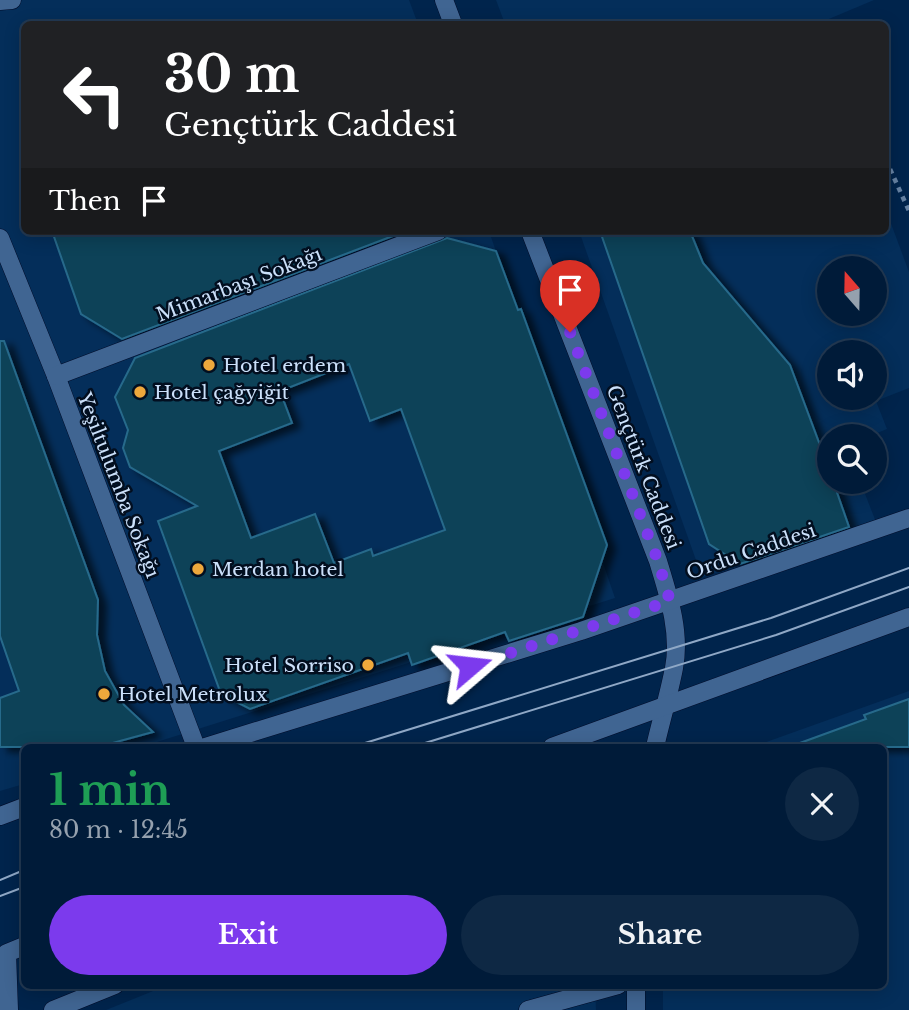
<!DOCTYPE html>
<html lang="en">
<head>
<meta charset="utf-8">
<style>
  :root { --surface:#001b39; --page:#0e2844; --text:#f1f3f6; --muted:#95a1ae; --line:#223953; --accent:#7c3aed }
  body { margin:0; font-family:"Libre Baskerville",serif; background:var(--page); color:var(--text); height:100vh; display:flex; flex-direction:column; font-size:26px; white-space:nowrap }
  * { box-sizing:border-box; margin:0 }
  p { font-size:23px; color:var(--muted) }
  .icon { flex:none; width:38px; height:38px; fill:none; stroke:currentColor; stroke-width:2; stroke-linecap:round; stroke-linejoin:round }
  .map { position:relative; flex:1; overflow:hidden }
  .panel { position:absolute; left:21px; top:744px; width:866px; height:245px; display:flex; flex-direction:column; background:var(--surface); border-radius:10px; box-shadow:0 4px 18px #0003,0 0 0 2px var(--line) }
  .panel>* { flex:none }
  .guide { position:absolute; left:21px; top:21px; width:868px; height:214px; border-radius:10px; box-shadow:0 4px 18px #0003,0 0 0 2px var(--line); background:#202124; color:#fff; overflow:hidden }
  .needle { width:46px; rotate:340deg }
  .buttons { position:absolute; left:817px; top:256px; display:grid; gap:14px }
  .buttons a { display:grid; place-items:center; width:70px; height:70px; border-radius:50%; background:var(--surface); box-shadow:0 4px 18px #0003,0 0 0 2px var(--line); font-size:35px }
  .pin { position:absolute; display:grid; place-items:center; width:60px; height:60px; color:#fff; margin:-72px -30px; border-radius:50% 50% 50% 0; rotate:-45deg; box-shadow:0 0 7px #0007 }
  .pin .icon { rotate:45deg }
  .me { position:absolute; width:77px; margin:-38px; rotate:73deg; stroke-linejoin:round; filter:drop-shadow(0 0 5px #0008) }
  .turn { display:flex; align-items:center; gap:24px; height:147px; padding:0 28px; font-size:32px }
  .turn .icon { width:91px; height:91px; stroke-width:2.5 }
  .turn b { display:block; font-size:49px; line-height:60px }
  .then { display:flex; align-items:center; height:66px; padding:0 28px; background:#0003; gap:14px; font-size:26px }
  .round { display:grid; place-items:center; flex:none; width:74px; height:74px; border-radius:37px; background:var(--page) }
  .headline { display:flex; align-items:center; justify-content:space-between; height:119px; padding:0 28px }
  h1 { font-size:42px; font-weight:700; line-height:52px; color:#1e9e55 }
  .button { display:flex; gap:14px; margin-top:auto; padding:14px 28px }
  .button a { flex:1; height:80px; border-radius:42px; background:var(--accent); color:#fff; font-size:28px; font-weight:700; line-height:80px; text-align:center }
  .button a+a { background:var(--page); color:var(--text) }
  .map>svg:first-child { display:block }
  .built { fill:#042e5a; fill-rule:evenodd }
  .building { fill:#0f4259; stroke:#286a8b; stroke-width:2; fill-rule:evenodd; filter:url(#shadow) }
  .lines { fill:none; stroke-linecap:round; stroke-linejoin:round }
  .minor-casing { stroke:#000c29; stroke-width:19 }
  .path { stroke:#6682a3; stroke-width:4.5; stroke-dasharray:5 5; stroke-linecap:butt }
  .minor { stroke:#406592; stroke-width:18 }
  .tram { stroke:#8fa8c6; stroke-width:2 }
  .route { stroke:#7c3aed; stroke-width:12; stroke-dasharray:0 21.6 }
  .poi-dot { fill:#eea83c; stroke:#020e1f; stroke-width:2.5 }
  .labels { text-anchor:middle; stroke-width:5; stroke-linejoin:round; paint-order:stroke }
  .street-label { font-size:19px; fill:#cbe0fa; stroke:#020e1f }
  .poi-label { font-size:19px; fill:#cbe0fa; stroke:#020e1f; text-anchor:start }
</style>
</head>
<body>
<div class="map">
<svg width="909" height="1010" viewBox="0 0 909 1010">
  <defs>
    <filter id="shadow"><feDropShadow dx="8" dy="4.5" stdDeviation="3.5" flood-color="#0009"/></filter>
  </defs>
  <rect width="100%" height="100%" fill="#00244c"/>
  <!-- built -->
  <g class="built">
    <polygon points="0,0 409,0 418,24 24,24 24,231 489,231 615,598 141,747 24,747 24,784 0,791"/>
    <polygon points="496,0 874,0 817,24 505,24"/>
    <path d="M886 210 909 272V388L876 401 887 429 870 436H830V481H860L876 522 702 577 579 231H886ZM830 268H875V313H830ZM830 352H875V397H830Z"/>
    <polygon points="909,691 909,1010 663,1010 663,985 884,985 884,747 752,747"/>
    <polygon points="168,985 595,985 596,1010 106,1010"/>
  </g>
  <!-- building -->
  <g class="building">
    <polygon points="52,231 406,231 122,339 81,314"/>
    <polygon points="600,231 690,231 703,263 790,365 830,472 830,481 833,481 849,527 740,564 709,544"/>
    <path d="M447 238 496 251 518 310 521 309 607 545 583 617 509 641 505 632 412 665 408 653 250 709 221 694 158 521 197 506 130 467 123 448 128 430 115 397 135 358ZM349 364 370 421 401 409 445 530 373 556 371 549 334 563 315 514 251 538 219 451 292 423 280 391Z"/>
    <polygon points="0,341 4,341 98,600 97,635 105,671 124,705 153,732 98,747 0,747 0,698 19,691 0,636"/>
    <polygon points="909,699 909,747 801,747 800,743 866,719 864,715"/>
  </g>
  <g class="lines">
    <!-- minor casing -->
    <g class="minor-casing">
      <g id="minor">
        <polyline points="444,0 453,24"/>
        <polyline points="0,1 12,0"/>
        <path d="M530 231 658 561C668 594 681 632 674 668 669 694 661 721 655 747"/>
        <polyline points="0,238 56,376 196,747"/>
        <polyline points="56,376 438,231"/>
        <polyline points="205,747 581,631 909,518"/>
        <polyline points="552,747 909,617"/>
        <polyline points="0,816 24,807"/>
        <polyline points="9,1010 7,953 24,946"/>
        <polyline points="53,1010 115,985"/>
        <polyline points="528,1010 618,985"/>
        <polyline points="636,1010 636,985"/>
      </g>
    </g>
    <!-- path -->
    <polyline class="path" points="886,160 909,211"/>
    <!-- minor -->
    <use href="#minor" class="minor"/>
    <!-- tram -->
    <g class="tram">
      <polyline points="352,747 771,618 909,568"/>
      <polyline points="412,747 776,635 909,587"/>
      <polyline points="0,880 24,870"/>
      <polyline points="0,896 24,887"/>
    </g>
  </g>
  <g class="lines">
    <!-- route -->
    <polyline class="route" points="470,666 670,601 658,561 570,332"/>
  </g>
  <!-- markers -->
  <g class="poi-dot">
    <circle cx="209" cy="365" r="7"/>
    <circle cx="140" cy="392" r="7"/>
    <circle cx="198" cy="569" r="7"/>
    <circle cx="368" cy="665" r="7"/>
    <circle cx="104" cy="694" r="7"/>
  </g>
  <g class="labels">
    <!-- street labels -->
    <g class="street-label">
      <text transform="translate(239 284) rotate(-21)" y="7">Mimarbaşı Sokağı</text>
      <text transform="translate(644 467) rotate(69)" y="7">Gençtürk Caddesi</text>
      <text transform="translate(119 485) rotate(69)" y="7">Yeşiltulumba Sokağı</text>
      <text transform="translate(751 551) rotate(-19)" y="7">Ordu Caddesi</text>
    </g>
    <!-- poi labels -->
    <g class="poi-label">
      <text x="223" y="372">Hotel erdem</text>
      <text x="154" y="399">Hotel çağyiğit</text>
      <text x="212" y="576">Merdan hotel</text>
      <text x="354" y="672" text-anchor="end">Hotel Sorriso</text>
      <text x="118" y="701">Hotel Metrolux</text>
    </g>
  </g>
</svg>
<div class="buttons">
<a><svg class="needle" viewBox="-14 -14 28 28"><path d="M0-13l5 13h-10z" fill="#e53935"/><path d="M0 13l5-13h-10z" fill="#95a1ae"/></svg></a>
<a><svg class="icon" aria-label="sound" viewBox="0 0 24 24"><path d="M4 9h4l5-4v14l-5-4H4zM17 9q2 3 0 6"/></svg></a>
<a><svg class="icon" aria-label="search" viewBox="0 0 24 24"><circle cx="10" cy="10" r="6"/><path d="M15 15l6 6"/></svg></a>
</div>
<div class="pin" style="left:570px;top:332px;background:#d93025"><svg class="icon" aria-label="arrive" viewBox="0 0 24 24"><path d="M6 21V4h12l-3 4 3 4H6"/></svg></div>
<svg class="me" style="left:470px;top:666px" viewBox="-20 -20 40 40"><path d="M0-17L14 15 0 8-14 15z" fill="#7c3aed" stroke="#fff" stroke-width="4"/></svg>
<div class="guide">
<div class="turn"><svg class="icon" aria-label="left" viewBox="0 0 24 24"><path d="M17 20v-9H6M10 6l-5 5 5 5"/></svg><div><b>30 m</b>Gençtürk Caddesi</div></div>
<div class="then">Then<svg class="icon" aria-label="arrive" viewBox="0 0 24 24"><path d="M6 21V4h12l-3 4 3 4H6"/></svg></div>
</div>
<section class="panel">
<div class="headline"><div><h1>1 min</h1><p>80 m · 12:45</p></div><a class="round"><svg class="icon" aria-label="close" viewBox="0 0 24 24"><path d="M6 6l12 12M18 6L6 18"/></svg></a></div>
<div class="button"><a>Exit</a><a>Share</a></div>
</section>
</div>
</body>
</html>
